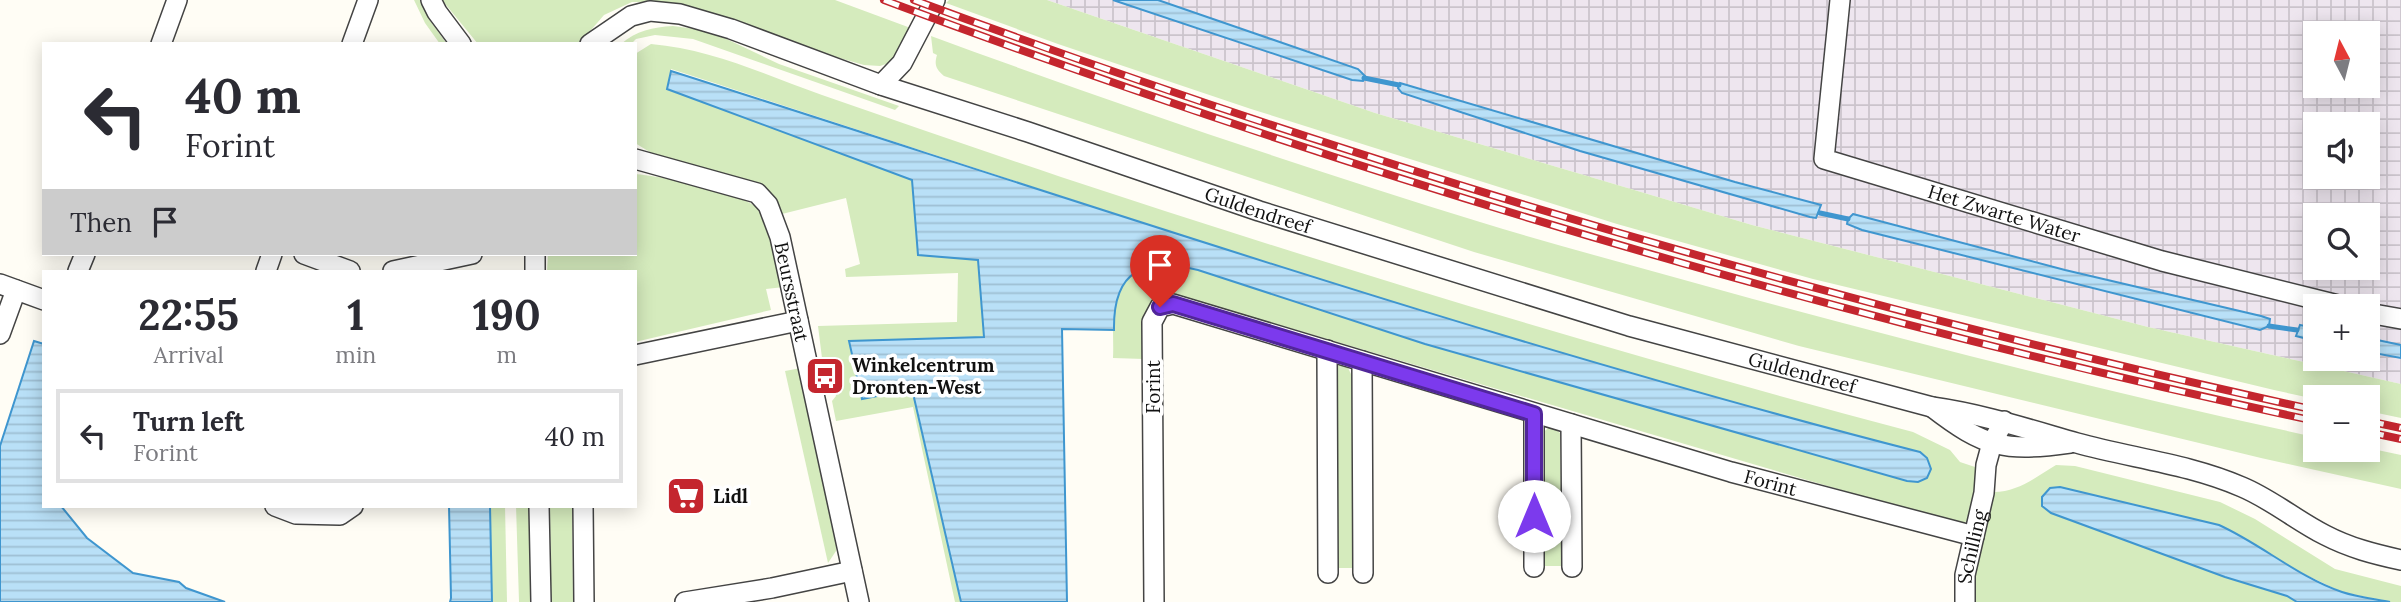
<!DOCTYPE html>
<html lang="en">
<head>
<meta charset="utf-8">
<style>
  :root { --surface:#fff; --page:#f2f2f3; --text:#2b2b33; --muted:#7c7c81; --line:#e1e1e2 }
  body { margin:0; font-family:Lora,serif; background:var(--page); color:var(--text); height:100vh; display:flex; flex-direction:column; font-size:26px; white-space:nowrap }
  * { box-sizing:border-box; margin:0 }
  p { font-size:23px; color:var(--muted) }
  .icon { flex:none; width:38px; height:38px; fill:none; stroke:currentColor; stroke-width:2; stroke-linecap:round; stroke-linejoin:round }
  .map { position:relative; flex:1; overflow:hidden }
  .panel { position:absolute; left:42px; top:270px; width:595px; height:238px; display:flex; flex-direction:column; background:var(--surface); border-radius:0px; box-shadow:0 4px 18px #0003 }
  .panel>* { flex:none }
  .banner { position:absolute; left:42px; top:42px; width:595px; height:214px; border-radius:0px; box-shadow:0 4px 18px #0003; background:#fff; color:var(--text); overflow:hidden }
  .needle { width:46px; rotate:353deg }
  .controls { position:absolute; left:2303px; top:21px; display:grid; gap:14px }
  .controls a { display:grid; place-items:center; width:77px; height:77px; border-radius:0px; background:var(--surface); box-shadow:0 4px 18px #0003; font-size:35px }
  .pin { position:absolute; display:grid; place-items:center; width:60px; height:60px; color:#fff; margin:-72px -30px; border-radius:50% 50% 50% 0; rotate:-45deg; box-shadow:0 0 7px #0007 }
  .pin .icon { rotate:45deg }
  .me { position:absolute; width:77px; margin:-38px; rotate:0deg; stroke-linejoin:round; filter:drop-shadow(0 0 5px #0008) }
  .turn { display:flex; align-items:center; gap:24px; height:147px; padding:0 28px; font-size:32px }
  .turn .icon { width:91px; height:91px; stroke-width:2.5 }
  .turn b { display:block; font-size:49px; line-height:60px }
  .then { display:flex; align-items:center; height:66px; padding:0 28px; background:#0003; gap:14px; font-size:26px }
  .eta { display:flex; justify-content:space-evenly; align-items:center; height:119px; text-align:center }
  .eta b { font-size:42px; font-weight:800; line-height:49px }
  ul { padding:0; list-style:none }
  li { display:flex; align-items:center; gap:21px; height:94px; margin:0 14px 10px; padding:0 14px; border:4px solid var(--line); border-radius:0px }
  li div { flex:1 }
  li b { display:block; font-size:26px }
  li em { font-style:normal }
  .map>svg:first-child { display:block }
  .industrial { fill:url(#industrial-grid); fill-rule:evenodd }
  .green { fill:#d5ebbd }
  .water { fill:url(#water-rules); stroke:#3f96cf; stroke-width:2 }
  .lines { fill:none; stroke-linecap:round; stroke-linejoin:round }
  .stream { stroke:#3f96cf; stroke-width:5 }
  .minor-casing { stroke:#444; stroke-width:22 }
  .minor { stroke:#fff; stroke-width:19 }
  .rail-casing { stroke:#c4262e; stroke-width:8 }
  .rail { stroke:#fff; stroke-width:5; stroke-dasharray:16; stroke-linecap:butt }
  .route-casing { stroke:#51269a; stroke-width:18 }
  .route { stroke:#7c3aed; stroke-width:12 }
  .labels { text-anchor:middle; stroke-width:7; stroke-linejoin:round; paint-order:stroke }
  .street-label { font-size:19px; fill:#111; stroke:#fff }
  .poi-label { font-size:19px; font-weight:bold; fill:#111; stroke:#fff; text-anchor:start }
</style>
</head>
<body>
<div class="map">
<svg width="2401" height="602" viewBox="0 0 2401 602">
  <defs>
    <pattern id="industrial-grid" width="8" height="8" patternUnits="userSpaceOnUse" patternTransform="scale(1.75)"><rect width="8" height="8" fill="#eee6ef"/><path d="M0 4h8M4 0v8" fill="none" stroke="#cbc4cc"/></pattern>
    <pattern id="water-rules" width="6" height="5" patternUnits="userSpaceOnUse" patternTransform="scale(1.75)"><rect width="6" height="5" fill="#b9e0f7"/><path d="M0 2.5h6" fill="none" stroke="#9ebfd3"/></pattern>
  </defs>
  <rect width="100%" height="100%" fill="#fffdf5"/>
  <!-- industrial -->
  <path class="industrial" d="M1047 0H2401V384L2148 327 1752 225 1375 113ZM2315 33H2368V86H2315ZM2315 124H2368V177H2315ZM2315 215H2368V268H2315ZM2315 306H2368V359H2315Z"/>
  <!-- green -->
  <g class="green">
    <polygon points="414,0 420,0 431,22 447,44 440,44 425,23"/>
    <polygon points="442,0 835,0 916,30 895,61 880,66 864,65 808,49 692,7 668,2 632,2 604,15 579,44 478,44"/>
    <polygon points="949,0 1047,0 1375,113 1752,225 2148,327 2401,384 2401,418 2368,411 2368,397 2315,397 2315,399 2274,390 1813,279 1617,224 1251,109 1058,44 946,3"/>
    <path d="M673 26 703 30 718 35 779 64 899 106 895 110 693 39 655 35 636 39 631 44H621C636 31 653 27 673 26Z"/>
    <path d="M931 36C1113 103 1296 165 1480 222 1561 247 1643 268 1724 291 1920 345 2117 394 2315 437V450L2368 448 2401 455V489L2261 458 1799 346 1474 252 944 76C936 69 934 65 937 55L933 53Z"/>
    <path d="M651 44C711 49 766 75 822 95 902 123 981 150 1061 177 1343 270 1626 356 1913 432L1950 450 1960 462 1981 469 1970 520 1960 524 1947 521 1194 300C1168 295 1162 293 1144 314V359L1113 358C1114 340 1111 319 1116 302 1126 260 1165 263 1198 270L1425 344 1907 481 1920 452C1498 344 1085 203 671 69L667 89 912 180 918 255 978 259 985 337 849 341 912 389 961 602H955L913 407 836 421 832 401 836 396 828 361 822 358 818 326 957 322 958 273 846 277 845 269 860 264 846 198 782 214 772 197 653 154 635 143V54Z"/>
    <path d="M635 174C661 176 750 193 763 213 776 234 778 264 784 287L766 289 771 310 635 342V271H547L548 254H635Z"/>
    <polygon points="1341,363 1346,364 1353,378 1356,568 1334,568 1336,368"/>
    <polygon points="801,368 838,529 836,551 828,563 785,371"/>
    <polygon points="1551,426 1560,433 1562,566 1540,566 1542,433"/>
    <path d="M2056 465 2075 466 2220 502 2255 519 2335 569 2401 586V602H2390L2342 592 2302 573 2225 577 2287 596 2297 602H1972L1974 572 1994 492C2018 492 2036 477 2056 465Z"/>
    <polygon points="490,506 505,506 507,602 492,602"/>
    <polygon points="516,506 532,506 534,602 519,602"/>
    <polygon points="550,506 572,506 573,602 551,602"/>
  </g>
  <!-- water -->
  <g class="water">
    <polygon points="1113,0 1158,0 1358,69 1365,76 1363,81 1352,80"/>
    <path d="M671 71C1085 203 1498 344 1920 452L1927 458 1931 469 1927 478 1918 482 1907 481 1425 344 1198 270C1144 258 1113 269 1114 330L1062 329 1067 602H961L912 389 862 399 849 341 984 337 978 260 918 255 912 180 667 89Z"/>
    <polygon points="1400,83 1735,182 1821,205 1816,218 1810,217 1580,151 1402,93 1398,88"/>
    <polygon points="1853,214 2065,270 2261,316 2270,319 2269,326 2260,330 1862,230 1847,224 1848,219"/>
    <polygon points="2300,325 2315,328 2315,341 2296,336"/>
    <polygon points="2368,338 2401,345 2401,358 2368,352"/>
    <polygon points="34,341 44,344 44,506 61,506 87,538 133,573 179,582 186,588 225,602 0,602 0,446"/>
    <path d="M2060 487 2219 525C2261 544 2298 577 2342 592 2357 597 2374 599 2390 602H2297L2287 596 2225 577 2051 513 2042 506V497L2050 488Z"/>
    <polygon points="449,506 490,506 492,602 450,602 451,598"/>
  </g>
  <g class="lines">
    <!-- stream -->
    <g class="stream">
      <polyline points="1364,78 1399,85"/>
      <polyline points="1820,213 1848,219"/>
      <polyline points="2269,326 2297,330"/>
    </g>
    <!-- minor casing -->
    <g class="minor-casing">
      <g id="minor">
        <polyline points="431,0 437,12 461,44"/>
        <path id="s1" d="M1840 0 1824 159 2162 261 2342 306"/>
        <polyline points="161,44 177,0"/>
        <polyline points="352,44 368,0"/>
        <path id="s2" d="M590 44 631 16 650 11 680 14 731 29 881 85 1028 132 1259 211 1629 326 1932 407C1982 414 2028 429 2077 443 2131 458 2189 464 2242 487 2271 499 2297 521 2325 535 2350 548 2374 554 2401 560"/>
        <polyline points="881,85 902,63 935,0"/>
        <path id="s3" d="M635 159 757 193 768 205 780 237 859 602"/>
        <polyline points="304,254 350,271"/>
        <polyline points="535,254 535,271"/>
        <polyline points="78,271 85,254"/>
        <polyline points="266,271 272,254"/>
        <polyline points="393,271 472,254"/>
        <polyline points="0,284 44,300"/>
        <polyline points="2368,313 2401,319"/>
        <polyline points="0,334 16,290"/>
        <polyline points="1327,350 1328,573"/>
        <polyline points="635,355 798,321"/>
        <polyline points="1362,361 1363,573"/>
        <path d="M1932 407C1985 448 2005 452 2070 443"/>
        <polyline points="1534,414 1534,567"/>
        <polyline points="1571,424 1572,567"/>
        <polyline points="275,506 296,514 340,515 353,506"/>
        <polyline points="539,506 541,602"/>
        <polyline points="583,506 584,602"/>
        <polyline points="685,602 772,588 852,571"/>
        <path id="s4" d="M1154 602 1152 322 1160 307 1173 304 1731 472 1974 536"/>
        <path id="s5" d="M1965 602V575L1984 493 1986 465 1992 443 2004 421"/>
      </g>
    </g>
    <!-- minor -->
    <use href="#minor" class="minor"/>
    <!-- rail casing -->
    <g class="rail-casing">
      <g id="rail">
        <path d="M884 0C1350 174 1828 317 2315 421"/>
        <path d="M914 0C1371 169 1839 306 2315 410"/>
        <polyline points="2368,421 2401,428"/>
        <polyline points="2368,432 2401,439"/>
      </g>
    </g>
    <!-- rail -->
    <use href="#rail" class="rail"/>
  </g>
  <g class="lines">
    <!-- route casing -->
    <g class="route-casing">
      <polyline id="route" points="1160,307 1173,304 1534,414 1534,516"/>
    </g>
    <!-- route -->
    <use href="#route" class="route"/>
  </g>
  <!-- icons -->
  <defs>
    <g id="bus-square" transform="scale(2.0125)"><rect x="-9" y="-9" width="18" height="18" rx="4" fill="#c4262e" stroke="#fff"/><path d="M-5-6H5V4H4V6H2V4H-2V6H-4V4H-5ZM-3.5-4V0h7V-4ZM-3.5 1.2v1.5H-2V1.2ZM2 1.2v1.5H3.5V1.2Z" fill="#fff"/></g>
    <g id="supermarket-square" transform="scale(2.0125)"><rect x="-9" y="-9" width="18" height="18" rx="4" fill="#c4262e" stroke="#fff"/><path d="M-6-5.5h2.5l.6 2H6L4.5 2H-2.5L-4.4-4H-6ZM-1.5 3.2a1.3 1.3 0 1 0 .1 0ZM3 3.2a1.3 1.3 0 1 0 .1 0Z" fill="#fff"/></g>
  </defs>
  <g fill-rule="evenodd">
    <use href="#bus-square" x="825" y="376"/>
    <use href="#supermarket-square" x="686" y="496"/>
  </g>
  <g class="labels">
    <!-- street labels -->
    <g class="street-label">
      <text dy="7" stroke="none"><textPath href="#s2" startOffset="710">Guldendreef</textPath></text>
      <text dy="7" stroke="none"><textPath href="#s1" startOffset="348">Het Zwarte Water</textPath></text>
      <text dy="7" stroke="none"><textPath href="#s3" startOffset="233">Beursstraat</textPath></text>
      <text dy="7" stroke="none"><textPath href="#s2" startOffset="1278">Guldendreef</textPath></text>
      <text transform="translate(1153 387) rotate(-90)" y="7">Forint</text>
      <text dy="7" stroke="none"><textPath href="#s4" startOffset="934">Forint</textPath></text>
      <text dy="7" stroke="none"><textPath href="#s5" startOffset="56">Schilling</textPath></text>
    </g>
    <!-- poi labels -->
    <g class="poi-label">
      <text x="852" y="372">Winkelcentrum<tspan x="852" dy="22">Dronten-West</tspan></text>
      <text x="713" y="503">Lidl</text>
    </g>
  </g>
</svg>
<div class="controls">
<a><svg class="needle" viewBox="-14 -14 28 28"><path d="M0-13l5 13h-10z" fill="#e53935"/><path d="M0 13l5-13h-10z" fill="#7c7c81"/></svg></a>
<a><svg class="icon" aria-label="sound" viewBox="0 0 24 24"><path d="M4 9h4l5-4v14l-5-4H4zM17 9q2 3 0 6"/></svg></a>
<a><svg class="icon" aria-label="search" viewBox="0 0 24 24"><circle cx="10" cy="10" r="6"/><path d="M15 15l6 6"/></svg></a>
<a>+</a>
<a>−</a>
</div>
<div class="pin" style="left:1160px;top:307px;background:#d93025"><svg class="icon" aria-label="arrive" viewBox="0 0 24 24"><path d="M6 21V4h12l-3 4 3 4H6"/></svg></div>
<svg class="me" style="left:1534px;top:516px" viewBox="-20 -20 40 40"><circle r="19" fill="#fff"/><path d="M0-13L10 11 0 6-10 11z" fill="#7c3aed"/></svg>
<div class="banner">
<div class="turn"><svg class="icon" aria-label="left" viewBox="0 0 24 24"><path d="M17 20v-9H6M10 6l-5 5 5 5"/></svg><div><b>40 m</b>Forint</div></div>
<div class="then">Then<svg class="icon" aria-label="arrive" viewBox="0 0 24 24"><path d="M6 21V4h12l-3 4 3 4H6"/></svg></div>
</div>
<section class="panel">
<div class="eta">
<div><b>22:55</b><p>Arrival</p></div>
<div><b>1</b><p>min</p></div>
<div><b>190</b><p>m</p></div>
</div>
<ul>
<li><svg class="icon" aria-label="left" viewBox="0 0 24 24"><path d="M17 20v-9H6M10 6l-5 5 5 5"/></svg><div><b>Turn left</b><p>Forint</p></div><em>40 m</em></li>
</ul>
</section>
</div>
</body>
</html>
